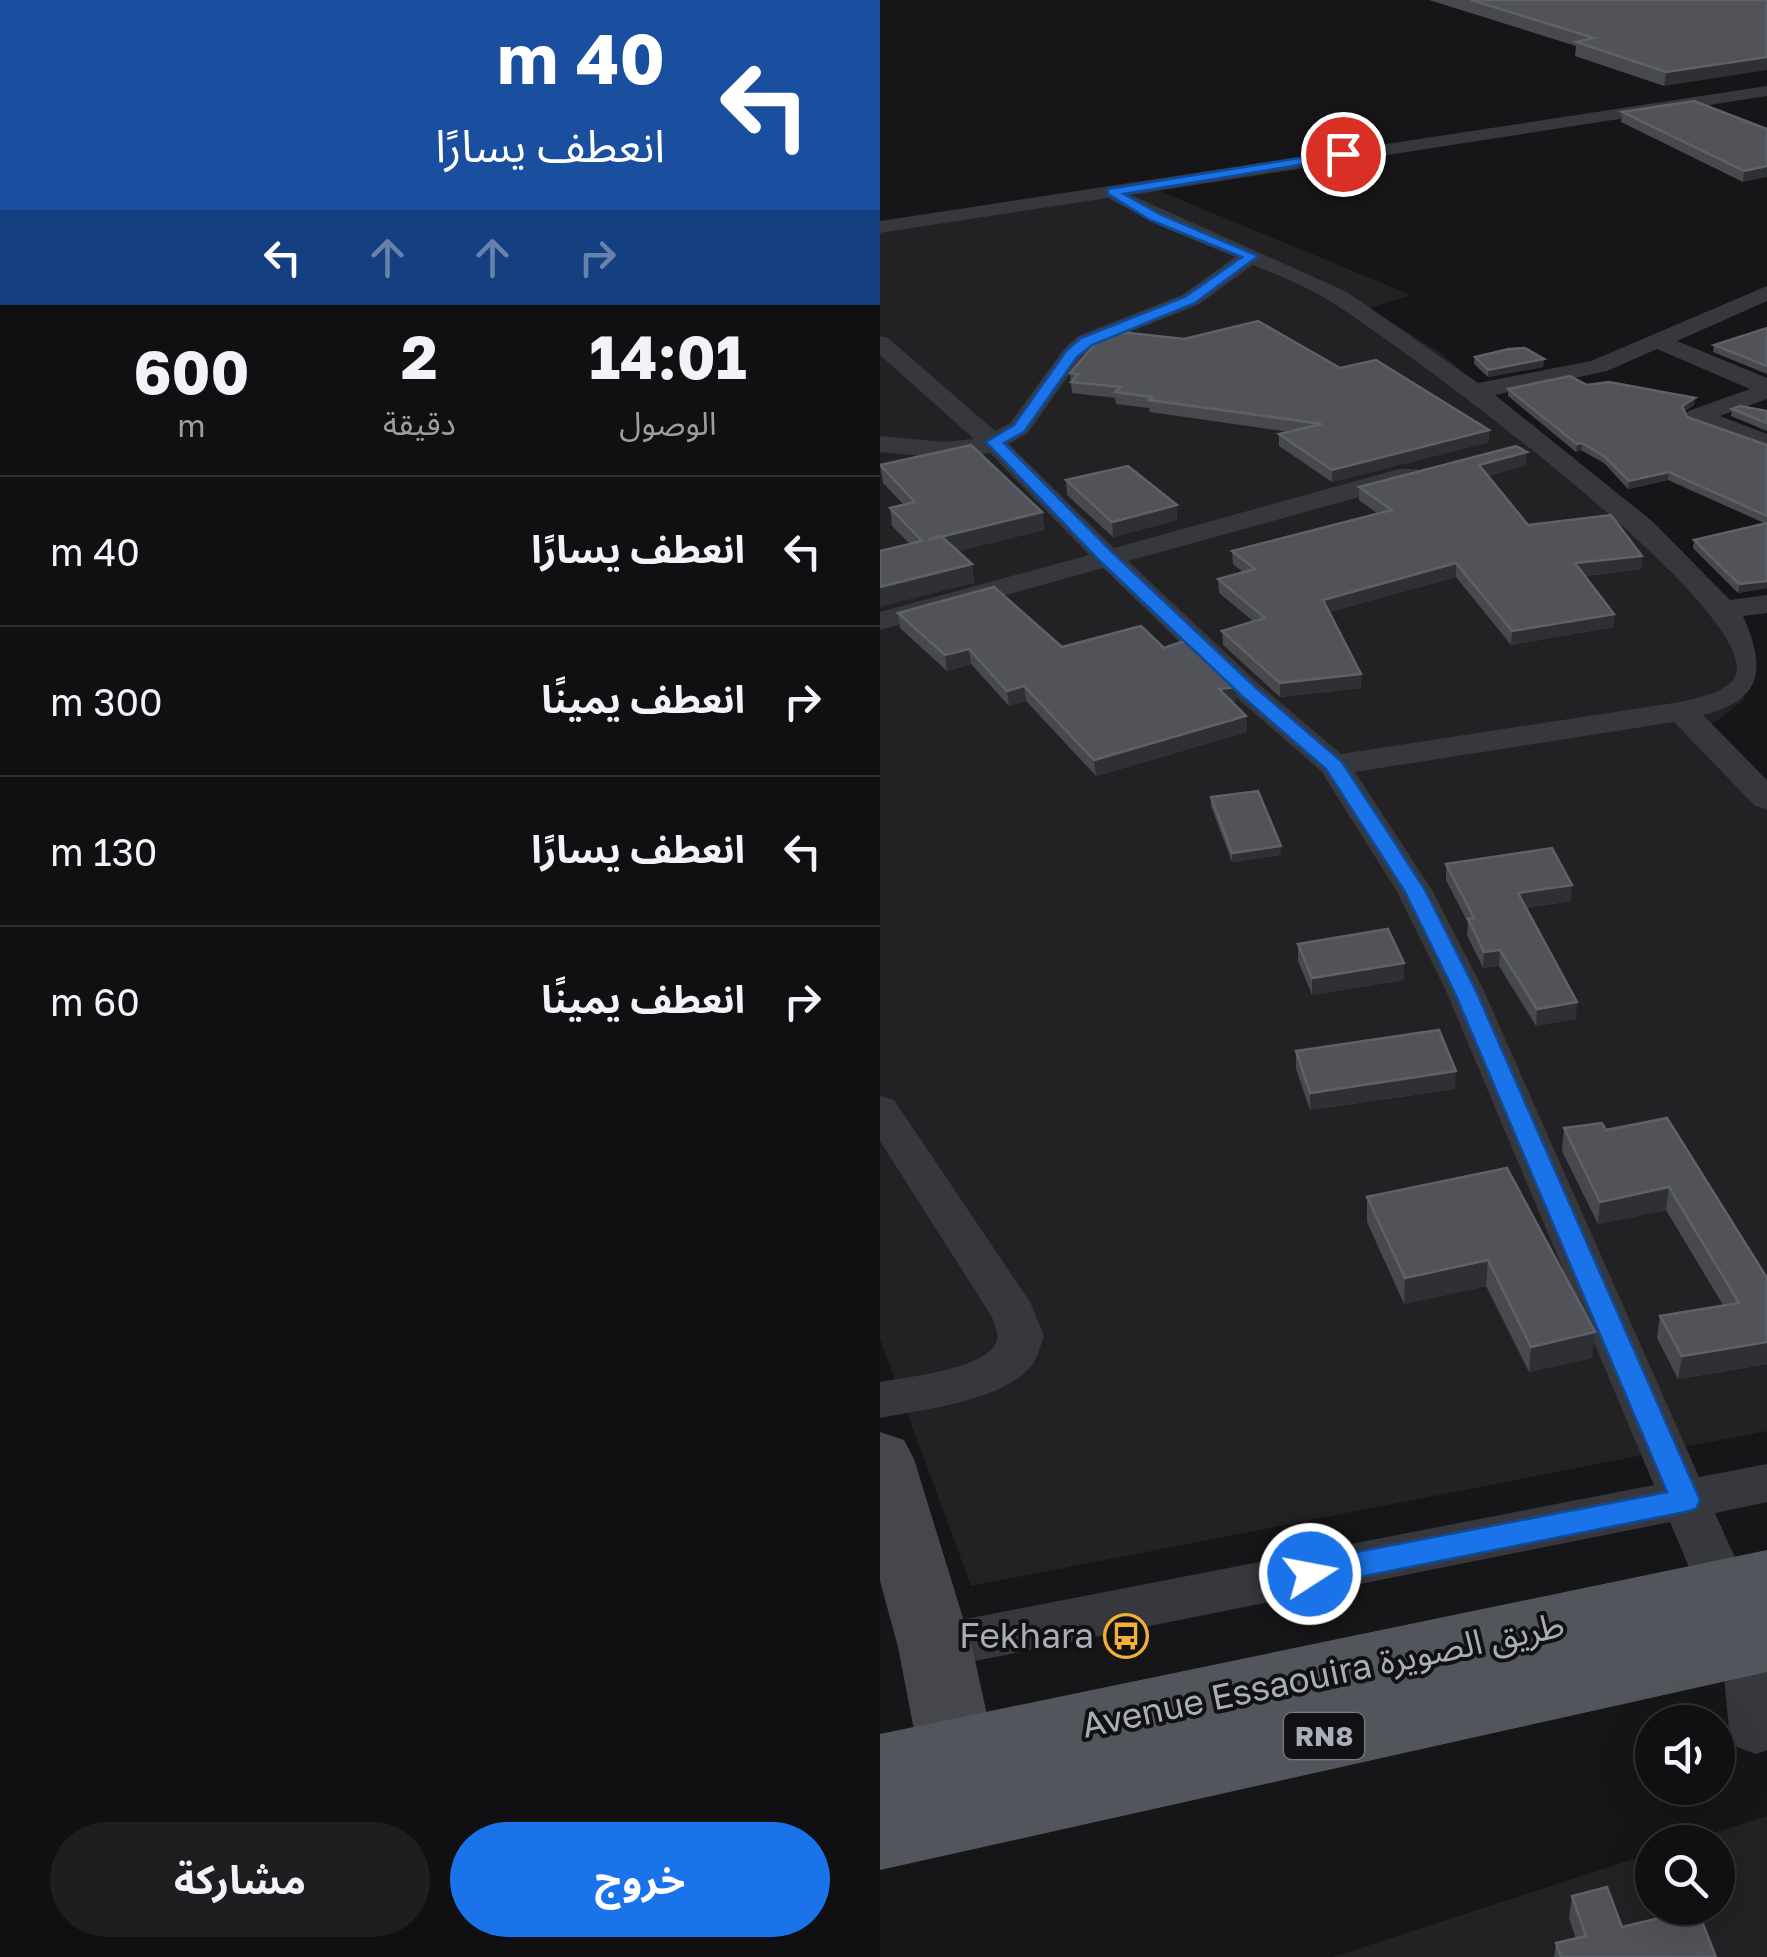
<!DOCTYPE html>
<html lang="ar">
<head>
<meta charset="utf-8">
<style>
  :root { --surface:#101012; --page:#1e1e20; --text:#f1f3f6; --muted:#9c9d9f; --line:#303032; --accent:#1a73e8 }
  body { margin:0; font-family:"Golos Text","Noto Sans Arabic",sans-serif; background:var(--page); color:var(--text); direction:rtl; height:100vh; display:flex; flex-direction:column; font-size:38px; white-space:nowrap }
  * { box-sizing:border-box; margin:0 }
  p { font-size:32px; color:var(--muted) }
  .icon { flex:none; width:55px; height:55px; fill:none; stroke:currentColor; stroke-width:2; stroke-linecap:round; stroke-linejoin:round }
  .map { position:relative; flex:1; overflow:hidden; direction:ltr }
  .panel { display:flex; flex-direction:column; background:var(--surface); width:880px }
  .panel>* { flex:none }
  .hud { background:#1a4fa0; color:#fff; overflow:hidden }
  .buttons { position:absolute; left:755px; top:1705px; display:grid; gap:20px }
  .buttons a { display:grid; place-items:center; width:100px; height:100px; border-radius:50%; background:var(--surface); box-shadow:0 10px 40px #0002,0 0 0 2px var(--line); font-size:50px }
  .pin { position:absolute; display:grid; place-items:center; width:85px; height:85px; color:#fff; margin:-42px; border:5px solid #fff; border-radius:50%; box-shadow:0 2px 10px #0007 }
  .me { position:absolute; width:110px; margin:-55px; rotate:79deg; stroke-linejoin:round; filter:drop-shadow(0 0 8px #0008) }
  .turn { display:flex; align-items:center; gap:35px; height:210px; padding:0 50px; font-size:45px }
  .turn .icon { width:130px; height:130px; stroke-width:2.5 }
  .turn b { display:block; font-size:70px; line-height:85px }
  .lanes { display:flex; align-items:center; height:95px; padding:0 50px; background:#0003; justify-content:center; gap:50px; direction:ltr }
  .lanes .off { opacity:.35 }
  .eta { display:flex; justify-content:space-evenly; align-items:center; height:170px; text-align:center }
  .eta b { font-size:60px; font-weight:700; line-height:70px }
  .primary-button { display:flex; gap:20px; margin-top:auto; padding:20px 50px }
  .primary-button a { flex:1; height:115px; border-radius:60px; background:var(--accent); color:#fff; font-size:40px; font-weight:700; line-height:115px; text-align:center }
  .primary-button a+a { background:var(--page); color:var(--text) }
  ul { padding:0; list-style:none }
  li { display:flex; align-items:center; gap:30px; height:150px; padding:0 50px; border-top:2px solid var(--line) }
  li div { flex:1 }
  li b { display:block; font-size:38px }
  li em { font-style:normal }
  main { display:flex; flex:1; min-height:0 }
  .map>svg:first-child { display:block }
  .built { fill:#222225 }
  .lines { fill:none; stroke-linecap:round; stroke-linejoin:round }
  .street { fill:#37383d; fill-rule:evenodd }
  .secondary { fill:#45474d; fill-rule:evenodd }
  .primary { fill:#53555c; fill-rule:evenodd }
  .wall { fill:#47494d }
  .shaded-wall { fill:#2f3033 }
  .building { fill:#525359; stroke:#5f6168; stroke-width:2.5 }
  .route { fill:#1a73e8; stroke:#114b97; stroke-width:2.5 }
  .labels { text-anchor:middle; stroke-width:8; stroke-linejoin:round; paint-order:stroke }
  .shield { fill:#111113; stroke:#7b7e86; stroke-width:2.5 }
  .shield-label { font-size:28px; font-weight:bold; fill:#a8adb8 }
  .near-poi-label { font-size:35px; fill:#a8adb8; stroke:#111113; text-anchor:end }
  .near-street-label { font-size:35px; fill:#a8adb8; stroke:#111113 }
</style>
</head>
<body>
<main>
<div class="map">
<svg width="887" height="1957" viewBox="0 0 887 1957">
  <rect width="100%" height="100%" fill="#161618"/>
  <!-- built -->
  <g class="built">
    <polygon points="277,190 531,295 489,308 564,355 661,442 860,642 864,700 822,732 887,795 887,1431 91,1586 0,1339 0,233"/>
    <polygon points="887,1816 887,1957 453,1957 772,1853 772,1908 838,1908 838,1842 806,1842"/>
  </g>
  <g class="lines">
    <!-- street -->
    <g class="street">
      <path d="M887 86V96L251 195 467 292 598 383 711 361 887 286V301L797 341 887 378V399L840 416 887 434V451L808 421 804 416 808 411 870 389 777 349 727 371 615 395 772 521 850 600 887 595V613L863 616C887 670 882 700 823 715L887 780V809L875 806 794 722 475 772 552 890 604 991 819 1477 887 1464V1502L835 1513 887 1629V1750L876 1754 857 1747 849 1730 841 1643 790 1522 55 1669 36 1663 29 1647 36 1631 55 1625 774 1485 566 991 516 890 441 771 358 699 223 568 0 630V612L209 555 110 453 64 458 0 452V436L64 442 94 439 0 355V336L8 338 115 431 130 423 184 349 198 336 302 295 355 257 280 226 228 198 0 233V221ZM373 265C401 276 430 288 456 305 512 340 887 612 855 677 846 693 816 698 800 702L461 754 380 685 248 561 537 481 541 475 537 469H519L234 548 129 444 148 433 200 359 214 346 318 305Z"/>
      <path d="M0 1096 14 1100 150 1302 164 1336C160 1346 158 1358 151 1366 123 1401 42 1410 0 1418V1382C25 1377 110 1369 117 1340 119 1333 114 1324 112 1317L0 1141Z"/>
    </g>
    <!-- secondary -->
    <polygon class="secondary" points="0,1432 24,1440 34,1459 92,1647 123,1787 111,1812 84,1822 57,1812 45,1787 18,1647 0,1581"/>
    <!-- primary -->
    <polygon class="primary" points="887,1550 887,1672 0,1870 0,1734"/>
  </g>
  <!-- wall -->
  <g class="wall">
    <polygon points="549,0 887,0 784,86 695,56 696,46"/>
    <polygon points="742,112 887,129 863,182 741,122"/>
    <polygon points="887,328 887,374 833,352 834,345"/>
    <polygon points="595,357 664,359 663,367 608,377 594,364"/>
    <polygon points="460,368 609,442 452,482 399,446 399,434 410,432 270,412 269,408 236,404 235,398 192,393 190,373"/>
    <polygon points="707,385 814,405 804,411 807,417 887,445 887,588 858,593 813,548 814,540 884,523 788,480 748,489 724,463 701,450 696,452 628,396 628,389"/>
    <polygon points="852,409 887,411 887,431 851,416"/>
    <polygon points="0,465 162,512 164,530 78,551 92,564 94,583 30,544 12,526 10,508 23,504 3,483"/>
    <polygon points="646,465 608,476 648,525 762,556 761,569 705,576 734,614 733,627 631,645 576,577 449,612 481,688 400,697 343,645 342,631 373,621 339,593 338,579 363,572 353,564 352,551 498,514 479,500 479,487"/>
    <polygon points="186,480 297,505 297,520 233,537 187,495"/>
    <polygon points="18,613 182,647 284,648 356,702 353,703 366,716 367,732 216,776 146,701 129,706 91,664 67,671 20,628"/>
    <polygon points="331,797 401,855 352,862 331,806"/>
    <polygon points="566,864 691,901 646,908 696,1019 656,1026 619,966 603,968 587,935 588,923 566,880"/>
    <polygon points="418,944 524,963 524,980 432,995 418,961"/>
    <polygon points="416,1051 575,1089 430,1110 416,1069"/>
    <polygon points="684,1128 726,1130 887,1278 887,1364 798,1379 777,1338 780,1316 843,1305 786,1210 718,1224 682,1151"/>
    <polygon points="627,1168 712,1358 649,1372 606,1286 524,1304 487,1222 487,1197"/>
    <polygon points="692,1896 742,1927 696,1939 689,1918"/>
    <polygon points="676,1943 681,1957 674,1957"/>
  </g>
  <!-- shaded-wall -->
  <g class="shaded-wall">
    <polygon points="887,57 887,70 784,86 786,72"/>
    <polygon points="887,166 887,177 863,182 864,171"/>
    <polygon points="664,359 663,367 608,377 608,370"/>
    <polygon points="815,398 814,405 801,414 802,406"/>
    <polygon points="609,430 609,442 452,482 452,470"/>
    <polygon points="702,443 701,450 696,452 697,444"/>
    <polygon points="647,452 646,465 599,478 599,465"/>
    <polygon points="789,472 788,480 748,489 749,481"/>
    <polygon points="297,505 297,520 233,537 232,522"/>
    <polygon points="162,512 164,530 50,558 48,540"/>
    <polygon points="762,556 761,569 694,577 695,563"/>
    <polygon points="576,563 576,577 443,614 443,600"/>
    <polygon points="92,564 94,583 0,607 0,587"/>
    <polygon points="887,581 887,588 858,593 859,584"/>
    <polygon points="734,614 733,627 631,645 632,631"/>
    <polygon points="89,649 91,664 67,671 65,655"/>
    <polygon points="481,674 481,688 400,697 400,683"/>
    <polygon points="144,686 146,701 129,706 127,691"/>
    <polygon points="356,687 356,702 339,704 339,689"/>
    <polygon points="366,716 367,732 216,776 214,760"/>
    <polygon points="401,846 401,855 352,862 352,853"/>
    <polygon points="692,885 691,901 637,909 638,893"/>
    <polygon points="620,950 619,966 603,968 604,952"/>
    <polygon points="524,963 524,980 432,995 432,978"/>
    <polygon points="697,1002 696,1019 656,1026 657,1009"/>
    <polygon points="576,1071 575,1089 430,1110 430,1093"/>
    <polygon points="789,1187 786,1210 718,1224 720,1202"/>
    <polygon points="608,1260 606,1286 524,1304 525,1278"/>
    <polygon points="715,1332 712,1358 649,1372 651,1347"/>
    <polygon points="887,1342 887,1364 798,1379 802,1356"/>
  </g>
  <!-- building -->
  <g class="building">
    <polygon points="591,0 887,0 887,57 786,72 696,42 714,38"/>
    <polygon points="814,101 887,129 887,166 864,171 742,112"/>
    <polygon points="378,321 460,368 496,360 609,430 452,470 399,434 442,424 269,400 272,397 235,392 241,387 191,382 198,374 190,373 223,335 232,331 304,339"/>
    <polygon points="887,328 887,366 834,345"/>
    <polygon points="645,348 664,359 608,370 595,357 629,349"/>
    <polygon points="690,376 707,385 729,382 815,398 802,406 807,417 887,445 887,516 789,472 749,481 724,456 702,443 697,444 628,389"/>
    <polygon points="860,406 887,411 887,423 852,409"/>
    <polygon points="91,445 162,512 48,540 61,536 92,564 0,587 0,551 42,541 10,508 35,502 0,465"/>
    <polygon points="636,446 647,452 599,465 648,525 731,515 762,556 695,563 734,614 632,631 576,563 443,600 481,674 400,683 342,631 385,618 338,579 375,569 352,551 512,510 479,487"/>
    <polygon points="248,466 297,505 232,522 186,480"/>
    <polygon points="887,523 887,581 859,584 814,540"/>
    <polygon points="114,587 182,647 261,626 284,648 307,640 356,687 339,689 366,716 214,760 144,686 127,691 89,649 65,655 18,613"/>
    <polygon points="378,791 401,846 352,853 331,797"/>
    <polygon points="672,848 692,885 638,893 697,1002 657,1009 620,950 604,952 588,919 594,918 566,864"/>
    <polygon points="508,929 524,963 432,978 418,944"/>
    <polygon points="559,1030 576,1071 430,1093 416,1051"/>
    <polygon points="787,1118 887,1278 887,1342 802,1356 780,1316 859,1303 789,1187 720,1202 684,1128 722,1123 726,1130"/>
    <polygon points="627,1168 715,1332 651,1347 608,1260 525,1278 487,1197"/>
    <polygon points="727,1887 742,1927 817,1909 836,1957 681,1957 676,1943 706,1936 692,1896"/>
  </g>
  <!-- route -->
  <polygon class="route" points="463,151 467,157 244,194 279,214 378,256 315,303 212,345 197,357 144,432 124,443 233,553 376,688 461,761 502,823 545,890 596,991 820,1500 816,1509 805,1512 430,1587 419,1583 415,1574 419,1565 430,1561 787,1492 574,991 524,890 446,769 362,696 220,561 106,442 134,425 187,350 201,338 305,297 362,257 270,220 228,194 228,189"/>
  <!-- icons -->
  <defs>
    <g id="bus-ring" transform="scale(2.25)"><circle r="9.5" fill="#111113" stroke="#f2b134" stroke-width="1.5"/><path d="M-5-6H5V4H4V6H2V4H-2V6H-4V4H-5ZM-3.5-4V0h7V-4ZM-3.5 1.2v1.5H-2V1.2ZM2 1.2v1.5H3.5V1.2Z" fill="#f2b134"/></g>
  </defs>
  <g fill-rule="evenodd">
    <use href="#bus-ring" x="246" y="1636"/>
  </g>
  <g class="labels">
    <!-- shield labels -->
    <rect class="shield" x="404" y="1713" width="80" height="46" rx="8"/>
    <g class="shield-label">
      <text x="444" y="1746">RN8</text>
    </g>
    <!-- near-poi labels -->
    <g class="near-poi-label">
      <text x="214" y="1648">Fekhara</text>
    </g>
    <!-- near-street labels -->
    <g class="near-street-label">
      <text transform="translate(443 1675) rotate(-12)" y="12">Avenue Essaouira طريق الصويرة</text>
    </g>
  </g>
</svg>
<div class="buttons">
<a><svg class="icon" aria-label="sound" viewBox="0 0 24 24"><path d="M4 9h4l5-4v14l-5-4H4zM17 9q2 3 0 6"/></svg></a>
<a><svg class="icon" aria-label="search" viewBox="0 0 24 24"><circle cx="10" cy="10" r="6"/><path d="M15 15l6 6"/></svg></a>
</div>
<div class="pin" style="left:463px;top:154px;background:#d93025"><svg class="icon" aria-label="arrive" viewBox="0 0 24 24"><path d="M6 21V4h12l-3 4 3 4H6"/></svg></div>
<svg class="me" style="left:430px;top:1574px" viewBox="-20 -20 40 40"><circle r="17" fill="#1a73e8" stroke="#fff" stroke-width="3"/><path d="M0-11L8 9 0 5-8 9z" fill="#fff"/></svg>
</div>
<section class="panel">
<div class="hud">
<div class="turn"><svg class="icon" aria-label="left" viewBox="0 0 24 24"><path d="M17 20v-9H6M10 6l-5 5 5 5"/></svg><div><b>40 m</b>انعطف يسارًا</div></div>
<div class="lanes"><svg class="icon" aria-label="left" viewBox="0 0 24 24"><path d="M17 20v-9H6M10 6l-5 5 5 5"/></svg><svg class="icon off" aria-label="ahead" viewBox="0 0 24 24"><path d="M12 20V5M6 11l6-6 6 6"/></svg><svg class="icon off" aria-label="ahead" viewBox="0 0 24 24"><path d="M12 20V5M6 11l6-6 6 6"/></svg><svg class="icon off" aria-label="right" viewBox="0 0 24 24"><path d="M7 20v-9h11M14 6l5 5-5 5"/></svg></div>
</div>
<div class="eta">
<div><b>14:01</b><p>الوصول</p></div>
<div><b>2</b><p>دقيقة</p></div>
<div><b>600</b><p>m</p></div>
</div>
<ul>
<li><svg class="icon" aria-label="left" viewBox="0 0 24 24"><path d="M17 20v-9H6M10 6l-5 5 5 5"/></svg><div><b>انعطف يسارًا</b></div><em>40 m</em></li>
<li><svg class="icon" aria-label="right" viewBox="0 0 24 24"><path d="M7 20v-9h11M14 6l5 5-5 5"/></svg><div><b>انعطف يمينًا</b></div><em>300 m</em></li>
<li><svg class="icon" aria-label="left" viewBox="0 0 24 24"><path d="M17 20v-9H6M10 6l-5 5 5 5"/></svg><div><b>انعطف يسارًا</b></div><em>130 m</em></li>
<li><svg class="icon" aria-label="right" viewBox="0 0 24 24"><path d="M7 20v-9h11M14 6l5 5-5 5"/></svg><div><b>انعطف يمينًا</b></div><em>60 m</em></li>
</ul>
<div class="primary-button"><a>خروج</a><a>مشاركة</a></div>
</section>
</main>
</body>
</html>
